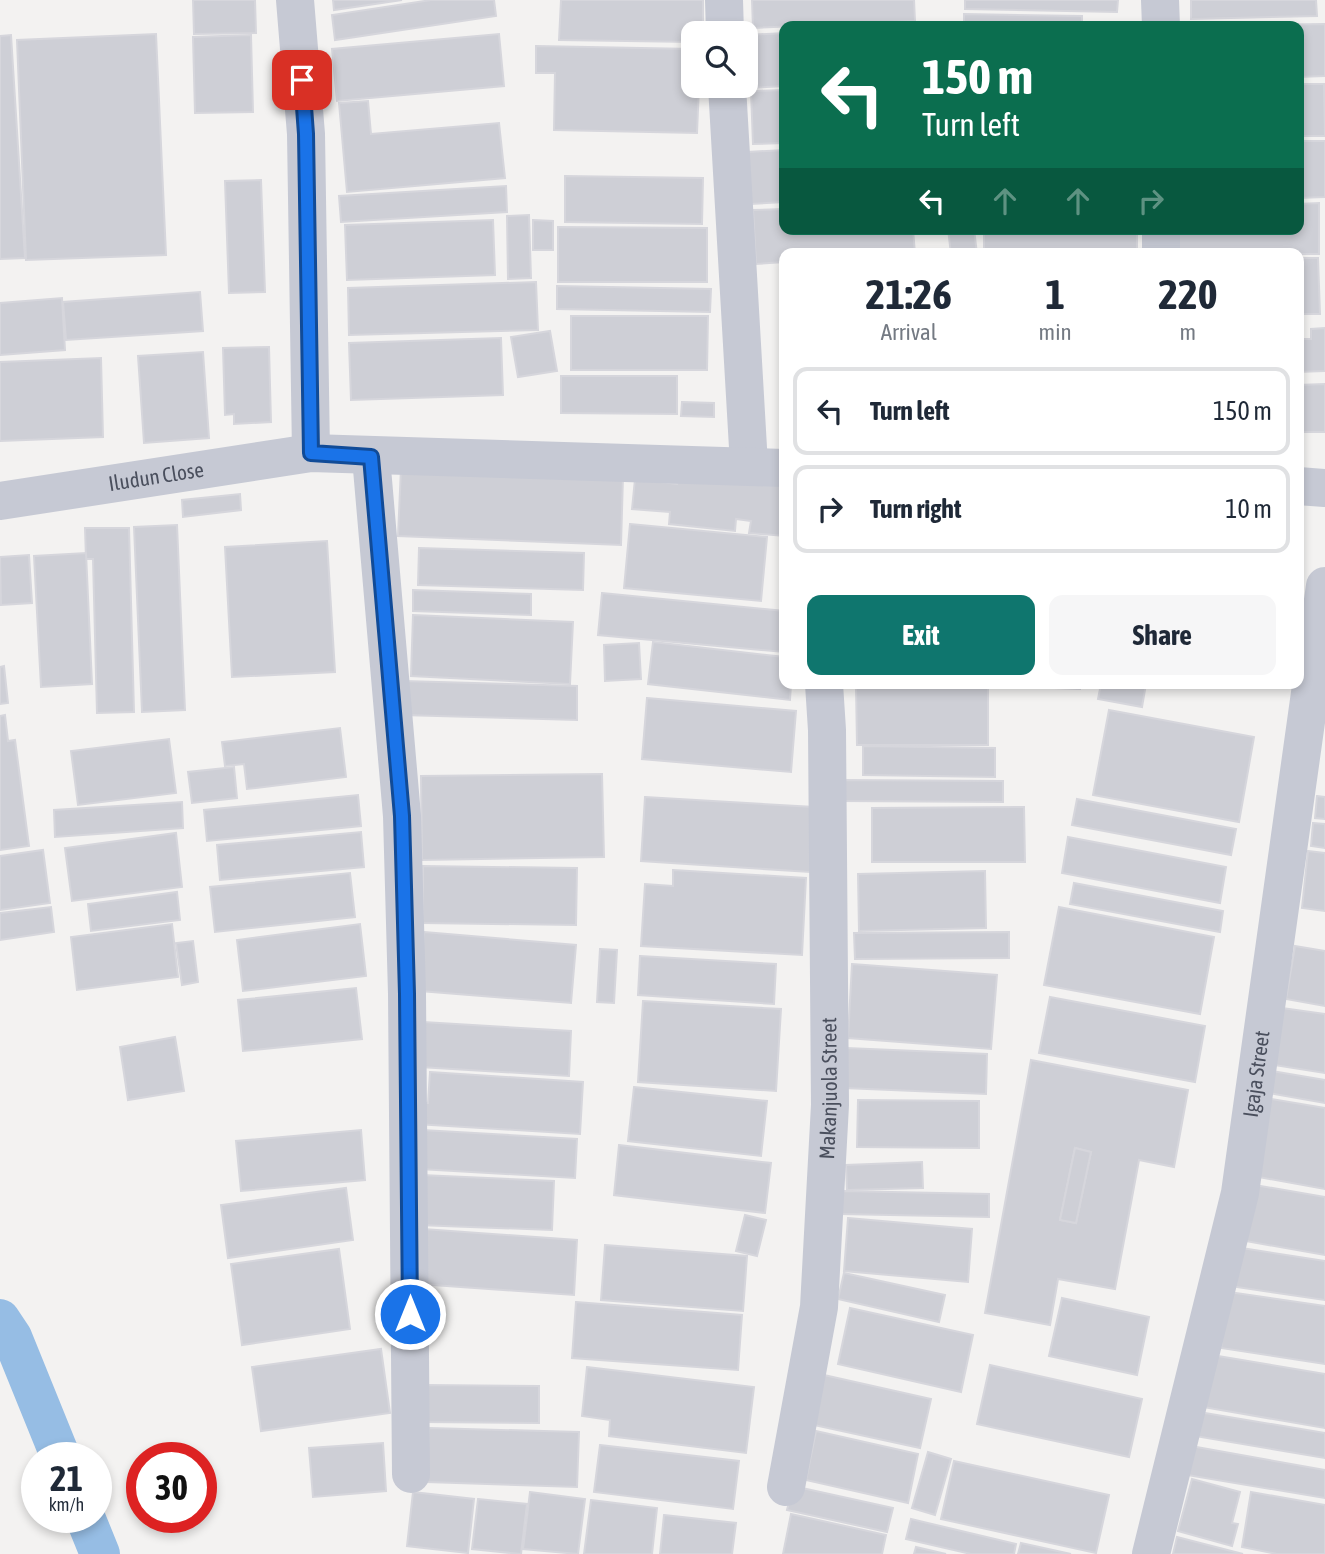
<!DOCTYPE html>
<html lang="en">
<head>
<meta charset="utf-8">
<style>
  :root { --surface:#fff; --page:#f6f6f7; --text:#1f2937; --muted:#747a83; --line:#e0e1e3; --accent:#0f766e }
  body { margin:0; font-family:"Asap Condensed",sans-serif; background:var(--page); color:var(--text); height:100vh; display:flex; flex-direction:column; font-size:26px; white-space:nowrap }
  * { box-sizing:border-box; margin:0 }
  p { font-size:23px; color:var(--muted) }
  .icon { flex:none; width:38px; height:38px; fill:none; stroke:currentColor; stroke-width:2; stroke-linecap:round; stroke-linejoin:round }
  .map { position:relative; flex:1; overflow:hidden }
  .panel { position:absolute; left:779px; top:248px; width:525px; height:441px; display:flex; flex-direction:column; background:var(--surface); border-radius:14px; box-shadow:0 4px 10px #0003 }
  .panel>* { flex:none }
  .top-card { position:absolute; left:779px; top:21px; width:525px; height:214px; border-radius:14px; box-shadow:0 4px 10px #0003; background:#0b6e4f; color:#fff; overflow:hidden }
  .tools { position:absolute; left:681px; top:21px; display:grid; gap:14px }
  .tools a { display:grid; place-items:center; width:77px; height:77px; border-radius:14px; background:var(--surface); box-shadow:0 4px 10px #0003; font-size:35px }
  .speed { position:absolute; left:21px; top:1442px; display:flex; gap:14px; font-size:35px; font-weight:700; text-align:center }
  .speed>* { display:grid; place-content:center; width:91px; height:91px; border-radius:50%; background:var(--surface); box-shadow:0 4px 10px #0003; line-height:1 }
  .speed small { font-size:18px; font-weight:400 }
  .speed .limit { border:10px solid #d22; background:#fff; color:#111 }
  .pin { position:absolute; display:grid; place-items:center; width:60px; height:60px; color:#fff; margin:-30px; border-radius:14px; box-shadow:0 4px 10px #0006 }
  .me { position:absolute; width:77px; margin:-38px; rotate:0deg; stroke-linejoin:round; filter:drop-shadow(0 0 5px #0008) }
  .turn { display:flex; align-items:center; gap:24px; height:147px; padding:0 28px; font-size:32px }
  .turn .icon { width:91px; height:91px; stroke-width:2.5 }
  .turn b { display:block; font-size:49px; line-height:60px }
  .lanes { display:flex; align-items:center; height:66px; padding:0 28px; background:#0003; justify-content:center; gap:35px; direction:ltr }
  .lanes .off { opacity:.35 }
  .eta { display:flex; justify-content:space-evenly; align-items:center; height:119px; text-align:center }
  .eta b { font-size:42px; font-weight:700; line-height:49px }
  .action { display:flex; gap:14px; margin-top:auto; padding:14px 28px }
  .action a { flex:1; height:80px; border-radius:14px; background:var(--accent); color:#fff; font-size:28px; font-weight:700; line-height:80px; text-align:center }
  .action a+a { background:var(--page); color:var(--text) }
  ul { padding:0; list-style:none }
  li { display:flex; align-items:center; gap:21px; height:88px; margin:0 14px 10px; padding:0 14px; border:4px solid var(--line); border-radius:14px }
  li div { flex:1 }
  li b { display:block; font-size:26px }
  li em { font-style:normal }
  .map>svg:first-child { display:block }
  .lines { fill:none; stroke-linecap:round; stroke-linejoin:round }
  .canal { stroke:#96bde4; stroke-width:40 }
  .building { fill:#cecfd6; stroke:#d6d6dc; stroke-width:2; fill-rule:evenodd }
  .minor { stroke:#c6c9d4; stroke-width:38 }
  .route-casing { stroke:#114b97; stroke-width:18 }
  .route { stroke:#1a73e8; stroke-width:12 }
  .labels { text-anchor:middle; stroke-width:5; stroke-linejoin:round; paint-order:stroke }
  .street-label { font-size:21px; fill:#4a4f5d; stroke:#fff }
</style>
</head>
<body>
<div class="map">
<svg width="1325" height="1554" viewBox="0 0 1325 1554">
  <rect width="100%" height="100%" fill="#f3f2f1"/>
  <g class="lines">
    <!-- canal -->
    <g class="canal">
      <polyline points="0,1319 12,1337 61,1458"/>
      <polyline points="85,1517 100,1554"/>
    </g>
  </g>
  <!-- building -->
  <g class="building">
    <polygon points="193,0 255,0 256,33 194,34"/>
    <polygon points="333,0 402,0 334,10"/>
    <polygon points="431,0 494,0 496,16 335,40 332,15"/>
    <polygon points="561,0 703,0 703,33 693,33 693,42 559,40"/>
    <polygon points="752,0 914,0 915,21 753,28"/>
    <polygon points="965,0 1118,0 1117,12 965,9"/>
    <polygon points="1191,0 1316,0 1317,16 1191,19"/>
    <polygon points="964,14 1082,16 1082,26 964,26"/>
    <polygon points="1325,24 1325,76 1298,77 1298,26 1183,26"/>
    <polygon points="784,33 784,86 750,88 748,35"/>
    <polygon points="156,34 166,255 26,260 17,40"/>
    <polygon points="499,34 504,86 337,101 332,49"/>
    <polygon points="11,35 25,258 0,259 0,36"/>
    <polygon points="251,35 253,112 195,113 193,37"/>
    <polygon points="536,46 693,49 693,86 699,86 697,133 554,130 555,73 536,73"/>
    <polygon points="1298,84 1324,84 1325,136 1298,136"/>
    <polygon points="784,90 784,143 753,144 751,91"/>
    <polygon points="368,101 371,134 499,123 505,178 347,192 339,103"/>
    <polygon points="1298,141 1325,141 1325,197 1298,198"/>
    <polygon points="784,150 784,202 751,204 748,152"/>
    <polygon points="565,176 703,178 702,224 565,222"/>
    <polygon points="261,180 265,292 229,293 225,181"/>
    <polygon points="506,186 507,212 341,222 339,196"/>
    <polygon points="1319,203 1319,254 1171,254 1171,229 1298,229 1298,204"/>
    <polygon points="784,209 784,229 913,229 915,254 784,254 784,262 756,264 753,210"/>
    <polygon points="529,215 531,278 508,279 507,216"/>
    <polygon points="493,220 495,275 347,280 345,225"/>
    <polygon points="533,220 553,221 553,250 533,250"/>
    <polygon points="558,227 707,228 707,282 558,282"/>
    <polygon points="948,229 974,229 977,254 951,254"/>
    <rect x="984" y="229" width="153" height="25"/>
    <polygon points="1298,258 1318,258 1320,314 1298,314"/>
    <polygon points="536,282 538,330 349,335 348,288"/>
    <polygon points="557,286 711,289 710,312 557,309"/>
    <polygon points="200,292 203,331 66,340 63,302"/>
    <polygon points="62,298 65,350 0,355 0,303"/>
    <polygon points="571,316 708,316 707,370 571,370"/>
    <polygon points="1325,328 1325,371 1298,372 1298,329 1301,339 1311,339 1311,329"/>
    <polygon points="550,331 557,371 518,377 511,337"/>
    <polygon points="501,338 503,395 351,400 349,343"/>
    <polygon points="269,347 271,422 234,424 234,414 225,415 223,348"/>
    <polygon points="203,352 209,438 144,443 138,356"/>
    <polygon points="101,358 103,437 0,441 0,362"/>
    <polygon points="561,376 677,376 677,414 561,413"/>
    <polygon points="1325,384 1325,432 1298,432 1298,385"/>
    <polygon points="682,402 714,403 714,417 681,416"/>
    <polygon points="401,468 623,476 621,545 398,536"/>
    <polygon points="678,472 784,484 784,536 749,533 751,521 736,519 735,531 669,524 670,512 632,509 635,479 677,484"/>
    <polygon points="240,494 241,510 183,517 182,500"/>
    <polygon points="630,524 767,537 761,601 624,588"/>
    <polygon points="177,525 185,710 142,712 134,527"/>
    <polygon points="85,528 129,528 134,712 97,713 93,559 86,559"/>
    <polygon points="327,541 335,672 232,677 225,547"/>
    <polygon points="419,548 584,553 583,590 418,585"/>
    <polygon points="86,553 92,684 41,687 34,556"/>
    <polygon points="29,555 32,603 1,605 0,557"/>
    <polygon points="413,590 531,594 531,615 413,611"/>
    <polygon points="602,593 784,611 784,652 598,635"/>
    <polygon points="413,615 573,622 570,684 411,676"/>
    <polygon points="653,642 784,657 784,684 791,684 790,700 648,684"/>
    <polygon points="639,643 641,679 605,681 604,645"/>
    <polygon points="4,666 8,703 0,704 0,667"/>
    <polygon points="403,681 577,686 577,720 402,715"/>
    <polygon points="1055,684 1080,684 1080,689 1055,688"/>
    <polygon points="1101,684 1146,684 1142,707 1098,699"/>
    <polygon points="856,686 988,686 988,745 857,745"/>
    <polygon points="647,698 796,711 791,772 642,759"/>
    <polygon points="1109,710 1254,737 1239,822 1093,795"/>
    <polygon points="5,715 8,741 15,740 29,846 0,850 0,716"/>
    <polygon points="340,728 346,777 247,789 244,764 225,766 222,742"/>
    <polygon points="169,739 176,793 78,805 71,751"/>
    <polygon points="863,746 995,748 995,777 863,775"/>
    <polygon points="234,767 237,798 192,803 188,772"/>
    <polygon points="602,774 604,857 422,860 421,776"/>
    <polygon points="841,780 1003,781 1003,802 841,801"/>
    <polygon points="358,795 361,826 207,841 204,810"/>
    <polygon points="1317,796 1325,797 1325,819 1315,818"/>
    <polygon points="645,797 814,807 810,872 641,861"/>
    <polygon points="1077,799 1236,829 1231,855 1072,825"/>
    <polygon points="182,802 183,828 55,837 54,810"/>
    <polygon points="1024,807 1025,862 872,862 872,808"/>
    <polygon points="1313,823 1325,824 1325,848 1311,846"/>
    <polygon points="361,832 364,867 220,880 217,845"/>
    <polygon points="176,833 182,887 72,901 65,848"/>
    <polygon points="1068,837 1226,867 1220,903 1062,873"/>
    <polygon points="43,850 50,903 0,910 0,856"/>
    <polygon points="1308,851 1325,853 1325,911 1302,908"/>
    <polygon points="423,866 577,868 576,925 423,923"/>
    <polygon points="673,870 806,878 802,955 641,946 645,884 673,886"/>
    <polygon points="985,871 986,928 859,931 858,874"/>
    <polygon points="350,873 355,917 215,932 210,887"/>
    <polygon points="1074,883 1223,911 1220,932 1070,904"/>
    <polygon points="177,892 180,920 91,931 88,904"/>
    <polygon points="51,907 54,932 0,940 0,913"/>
    <polygon points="1059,907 1214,937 1200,1014 1044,985"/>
    <polygon points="172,924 178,977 77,990 71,937"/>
    <polygon points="360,924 366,976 243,991 237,940"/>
    <polygon points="424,932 576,945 571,1003 420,991"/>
    <polygon points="1009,932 1009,958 855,959 854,933"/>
    <polygon points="193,941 198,982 182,985 176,943"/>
    <polygon points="1295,946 1325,951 1325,1006 1286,999"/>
    <polygon points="600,949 617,950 614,1003 597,1002"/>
    <polygon points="640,956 776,964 774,1004 638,995"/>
    <polygon points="852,964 997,975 991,1049 848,1038"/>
    <polygon points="356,988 362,1039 243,1051 238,1000"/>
    <polygon points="1050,997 1205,1026 1195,1082 1039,1053"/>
    <polygon points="643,1001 781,1009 776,1091 638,1082"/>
    <polygon points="1282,1008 1325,1014 1325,1073 1274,1065"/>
    <polygon points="423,1022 571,1031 569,1076 420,1067"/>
    <polygon points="175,1037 184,1091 128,1100 120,1047"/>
    <polygon points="846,1048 987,1054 986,1094 844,1088"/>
    <path d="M1031 1060 1188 1090 1174 1167 1139 1160 1115 1289 1058 1279 1050 1325 985 1313ZM1075 1148 1091 1152 1076 1223 1060 1220Z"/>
    <polygon points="1272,1071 1325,1080 1325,1103 1269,1093"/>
    <polygon points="430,1072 583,1082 580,1134 416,1124 417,1103 428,1103"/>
    <polygon points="634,1087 767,1101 761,1156 628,1141"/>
    <polygon points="1266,1098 1325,1108 1325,1189 1253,1176"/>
    <polygon points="858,1100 979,1101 979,1148 857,1147"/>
    <polygon points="361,1130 365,1180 241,1191 236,1141"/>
    <polygon points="422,1130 577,1139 575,1178 420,1169"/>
    <polygon points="619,1145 771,1163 765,1213 614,1195"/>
    <polygon points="1075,1148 1091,1152 1076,1223 1060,1220"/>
    <polygon points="922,1162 923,1188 847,1190 846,1165"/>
    <polygon points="421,1175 554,1181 552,1230 418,1225"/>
    <polygon points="1249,1184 1325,1197 1325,1255 1240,1240"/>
    <polygon points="346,1188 353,1240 228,1258 221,1205"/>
    <polygon points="842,1191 989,1194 989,1217 841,1214"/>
    <polygon points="745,1215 766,1220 757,1256 736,1251"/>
    <polygon points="848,1218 972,1229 968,1282 844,1271"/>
    <polygon points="423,1229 577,1240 574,1295 419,1284"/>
    <polygon points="605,1245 747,1256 743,1311 601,1300"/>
    <polygon points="1229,1246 1325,1261 1325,1300 1223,1285"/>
    <polygon points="339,1249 350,1329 242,1345 231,1264"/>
    <polygon points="844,1273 945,1295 939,1322 838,1299"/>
    <polygon points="1229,1292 1325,1306 1325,1364 1221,1348"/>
    <polygon points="1062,1298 1149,1317 1137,1375 1049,1356"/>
    <polygon points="576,1302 742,1315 738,1370 572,1358"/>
    <polygon points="850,1308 973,1335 961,1392 838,1364"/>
    <polygon points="381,1349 390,1413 261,1431 252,1367"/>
    <polygon points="1212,1355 1325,1374 1325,1428 1203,1407"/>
    <polygon points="990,1365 1142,1399 1129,1457 977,1424"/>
    <polygon points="587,1367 754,1387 746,1453 609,1436 610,1420 582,1416"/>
    <polygon points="824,1375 931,1399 920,1448 814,1425"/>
    <polygon points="422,1385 539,1386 539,1423 422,1422"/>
    <polygon points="1199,1412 1325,1433 1325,1458 1195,1436"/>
    <polygon points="429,1428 579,1432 577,1487 427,1482"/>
    <polygon points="816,1431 918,1454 908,1503 806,1480"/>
    <polygon points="383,1443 386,1491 313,1497 309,1448"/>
    <polygon points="600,1445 739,1461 733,1509 594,1492"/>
    <polygon points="1191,1446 1325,1470 1325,1498 1187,1475"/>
    <polygon points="928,1452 951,1459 935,1515 912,1508"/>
    <polygon points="954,1461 1109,1495 1096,1553 941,1519"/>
    <polygon points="1192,1479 1240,1492 1232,1523 1238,1524 1232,1546 1178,1531"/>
    <polygon points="793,1486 893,1508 887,1532 787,1510"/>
    <polygon points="413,1492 474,1499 468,1553 407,1546"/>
    <polygon points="530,1492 585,1499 578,1554 523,1549"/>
    <polygon points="1251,1492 1325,1505 1325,1554 1277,1554 1242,1547"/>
    <polygon points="478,1499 527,1504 521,1554 472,1549"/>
    <polygon points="591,1500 657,1508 652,1554 584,1554"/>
    <polygon points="791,1514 886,1535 882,1554 783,1554"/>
    <polygon points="664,1515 736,1523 732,1554 660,1554"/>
    <polygon points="911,1519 1016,1544 1014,1554 971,1554 906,1539"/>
    <polygon points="1177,1537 1243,1554 1173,1554"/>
    <polygon points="1021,1543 1071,1554 1018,1554"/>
    <polygon points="916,1547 946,1554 914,1554"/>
  </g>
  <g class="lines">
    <!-- minor -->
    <g class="minor">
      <polyline points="295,0 306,134 311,453"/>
      <polyline points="724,0 725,33"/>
      <polyline points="1160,0 1161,26"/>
      <polyline points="727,86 749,465"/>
      <polyline points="1161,254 1161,229"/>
      <polyline points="371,457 402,816 407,994 411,1474"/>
      <polyline points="1298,486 1325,488"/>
      <path id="s1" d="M0 501 311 453 784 468"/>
      <path id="s2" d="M786 1487 819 1307 830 1105 827 730 824 684"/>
      <path id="s3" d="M1151 1554 1240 1193 1325 586"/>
    </g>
  </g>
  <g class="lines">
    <!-- route casing -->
    <g class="route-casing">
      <polyline id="route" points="302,80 306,134 311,453 371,457 402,816 407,994 410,1314"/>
    </g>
    <!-- route -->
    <use href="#route" class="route"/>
  </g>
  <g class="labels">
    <!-- street labels -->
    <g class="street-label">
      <text dy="7" stroke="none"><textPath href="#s1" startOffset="158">Iludun Close</textPath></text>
      <text dy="7" stroke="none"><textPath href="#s3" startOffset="492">Igaja Street</textPath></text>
      <text dy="7" stroke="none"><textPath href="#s2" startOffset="402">Makanjuola Street</textPath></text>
    </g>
  </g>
</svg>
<div class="tools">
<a><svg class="icon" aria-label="search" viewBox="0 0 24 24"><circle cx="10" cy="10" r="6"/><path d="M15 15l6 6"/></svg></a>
</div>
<div class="speed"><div>21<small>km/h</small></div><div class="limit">30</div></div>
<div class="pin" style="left:302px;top:80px;background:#d93025"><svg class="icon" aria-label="arrive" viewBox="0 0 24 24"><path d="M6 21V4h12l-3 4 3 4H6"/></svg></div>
<svg class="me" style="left:410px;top:1314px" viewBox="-20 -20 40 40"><circle r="17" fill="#1a73e8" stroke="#fff" stroke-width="3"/><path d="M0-11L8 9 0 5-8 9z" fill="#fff"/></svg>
<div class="top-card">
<div class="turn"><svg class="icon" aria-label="left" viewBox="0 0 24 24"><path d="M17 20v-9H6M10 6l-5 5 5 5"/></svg><div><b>150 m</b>Turn left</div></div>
<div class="lanes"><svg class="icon" aria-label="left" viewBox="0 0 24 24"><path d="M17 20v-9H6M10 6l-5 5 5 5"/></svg><svg class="icon off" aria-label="ahead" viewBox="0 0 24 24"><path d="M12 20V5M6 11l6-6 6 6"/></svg><svg class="icon off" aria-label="ahead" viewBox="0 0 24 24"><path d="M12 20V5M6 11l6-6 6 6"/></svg><svg class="icon off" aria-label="right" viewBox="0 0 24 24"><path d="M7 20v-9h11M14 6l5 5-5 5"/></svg></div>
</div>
<section class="panel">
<div class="eta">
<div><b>21:26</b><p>Arrival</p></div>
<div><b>1</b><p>min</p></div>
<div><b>220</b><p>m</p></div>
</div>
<ul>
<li><svg class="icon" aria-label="left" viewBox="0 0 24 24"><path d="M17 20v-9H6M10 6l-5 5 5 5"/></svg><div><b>Turn left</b></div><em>150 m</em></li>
<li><svg class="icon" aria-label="right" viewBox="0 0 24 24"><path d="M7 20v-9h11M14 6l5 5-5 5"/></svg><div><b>Turn right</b></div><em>10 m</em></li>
</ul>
<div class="action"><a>Exit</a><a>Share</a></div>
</section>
</div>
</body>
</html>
